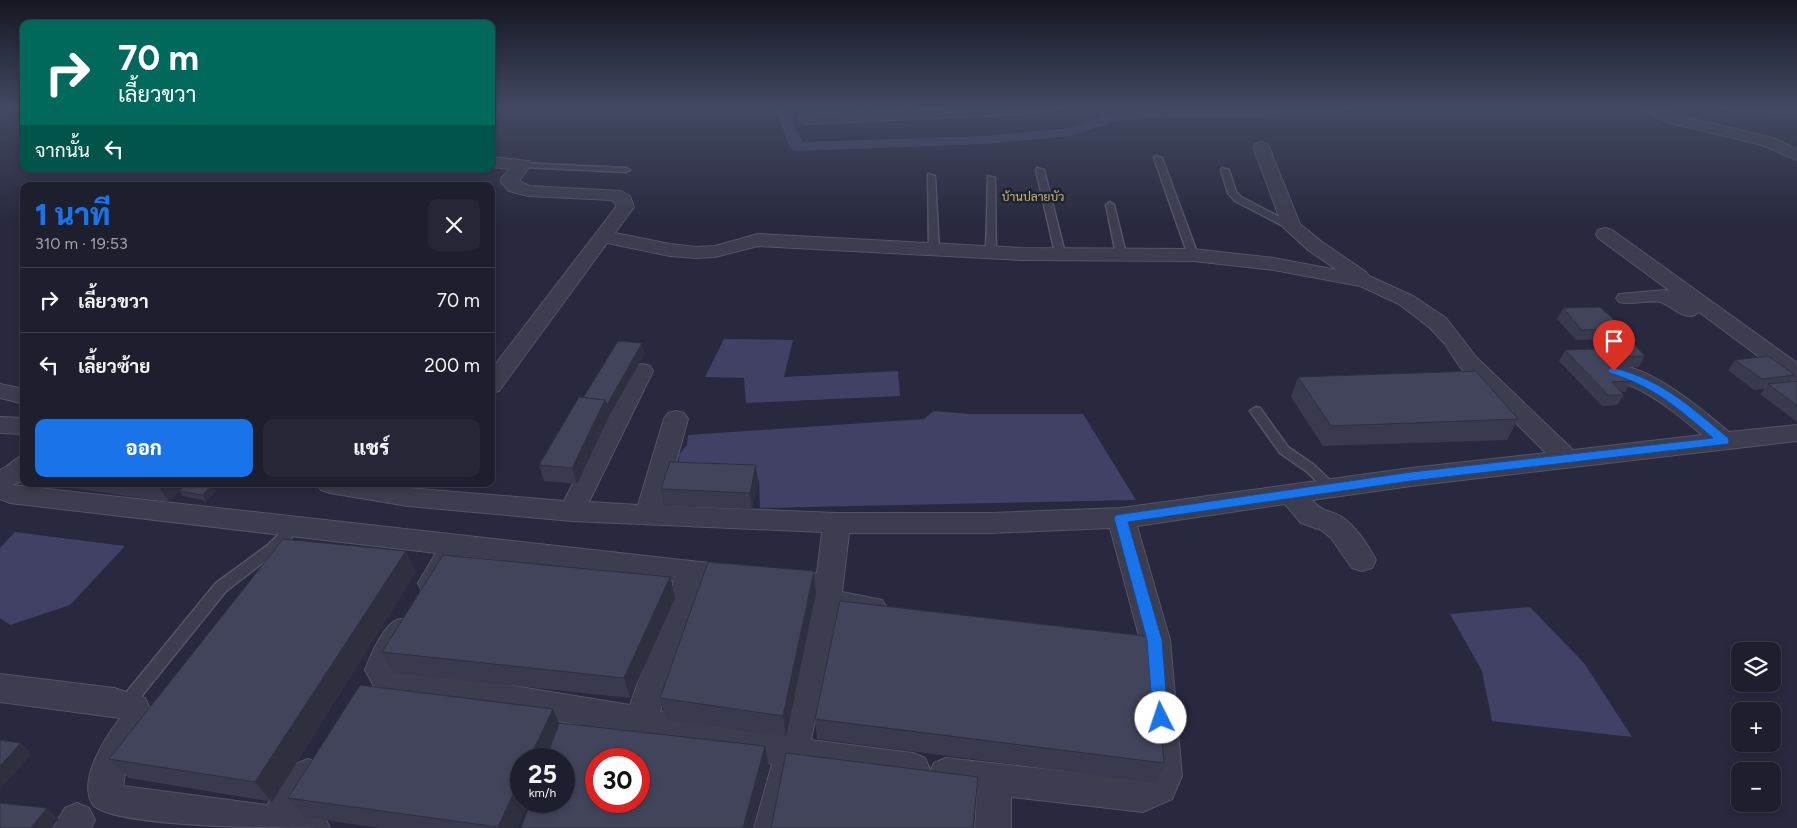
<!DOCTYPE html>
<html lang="th">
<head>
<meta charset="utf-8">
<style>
  :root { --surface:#1e1f2e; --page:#262736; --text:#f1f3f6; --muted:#a1a2aa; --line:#3c3d4a; --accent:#1a73e8 }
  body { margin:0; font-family:Figtree,Sarabun,sans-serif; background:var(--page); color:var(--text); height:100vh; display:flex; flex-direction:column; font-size:19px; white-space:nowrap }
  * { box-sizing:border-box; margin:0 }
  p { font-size:16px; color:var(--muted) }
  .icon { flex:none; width:28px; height:28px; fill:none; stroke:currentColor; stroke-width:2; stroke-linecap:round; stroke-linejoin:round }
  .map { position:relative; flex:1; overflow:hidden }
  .details { position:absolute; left:20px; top:182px; width:475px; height:305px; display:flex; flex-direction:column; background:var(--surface); border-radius:10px; box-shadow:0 2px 8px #0003,0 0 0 1px var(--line) }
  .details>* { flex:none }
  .guide { position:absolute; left:20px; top:20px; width:475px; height:152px; border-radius:10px; box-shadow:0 2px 8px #0003,0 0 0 1px var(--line); background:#00695c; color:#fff; overflow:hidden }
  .tools { position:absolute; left:1731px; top:642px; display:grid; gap:10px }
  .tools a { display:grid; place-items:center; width:50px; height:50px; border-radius:10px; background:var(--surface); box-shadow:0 2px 8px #0003,0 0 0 1px var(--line); font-size:25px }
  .speed { position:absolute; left:510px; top:748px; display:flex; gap:10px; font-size:25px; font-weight:700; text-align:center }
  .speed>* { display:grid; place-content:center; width:65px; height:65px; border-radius:50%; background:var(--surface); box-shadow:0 2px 8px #0003,0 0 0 1px var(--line); line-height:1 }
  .speed small { font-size:12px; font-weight:400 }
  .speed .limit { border:8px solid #d22; background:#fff; color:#111 }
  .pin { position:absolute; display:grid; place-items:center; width:42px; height:42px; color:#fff; margin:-51px -21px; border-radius:50% 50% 50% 0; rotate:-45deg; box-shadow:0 0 5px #0007 }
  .pin .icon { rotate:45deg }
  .me { position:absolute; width:55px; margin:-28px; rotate:356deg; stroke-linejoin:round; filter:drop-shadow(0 0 4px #0008) }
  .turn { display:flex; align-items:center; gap:18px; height:105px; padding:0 15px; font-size:22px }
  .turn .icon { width:65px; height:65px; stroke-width:2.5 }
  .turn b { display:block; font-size:35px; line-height:42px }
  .then { display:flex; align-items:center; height:48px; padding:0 15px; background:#0003; gap:10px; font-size:19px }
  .round { display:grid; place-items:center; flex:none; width:52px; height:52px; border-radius:10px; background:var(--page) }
  .summary { display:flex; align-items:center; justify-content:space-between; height:85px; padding:0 15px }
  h1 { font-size:30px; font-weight:800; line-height:38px; color:var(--accent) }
  .cta { display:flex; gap:10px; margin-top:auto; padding:10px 15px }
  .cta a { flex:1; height:58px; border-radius:10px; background:var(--accent); color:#fff; font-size:20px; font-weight:800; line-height:58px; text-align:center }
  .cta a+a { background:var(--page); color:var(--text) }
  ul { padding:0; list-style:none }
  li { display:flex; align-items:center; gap:15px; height:65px; padding:0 15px; border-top:1px solid var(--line) }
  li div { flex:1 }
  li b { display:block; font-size:19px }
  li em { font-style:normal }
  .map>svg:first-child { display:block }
  .water { fill:#404165 }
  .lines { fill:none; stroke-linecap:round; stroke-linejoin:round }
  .canal { fill:#404165; fill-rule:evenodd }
  .service-casing { stroke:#535566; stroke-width:3 }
  .minor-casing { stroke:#535566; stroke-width:2 }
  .service { fill:#3c3d4e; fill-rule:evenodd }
  .minor { fill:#3c3d4e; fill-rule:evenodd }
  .wall { fill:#393a4e }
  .shaded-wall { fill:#2e3040 }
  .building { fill:#42445b; stroke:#2e3040; fill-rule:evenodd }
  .route { fill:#1a73e8; stroke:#114b97 }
  .labels { text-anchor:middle; stroke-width:5; stroke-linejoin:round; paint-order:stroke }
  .far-quarter-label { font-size:12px; fill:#cbb870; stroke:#202233 }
</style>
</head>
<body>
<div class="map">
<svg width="1797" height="828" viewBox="0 0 1797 828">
  <rect width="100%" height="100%" fill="#28293e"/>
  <!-- water -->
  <g class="water">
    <polygon points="724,339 793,340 784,377 898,371 900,396 746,403 744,378 705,377"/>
    <polygon points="934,411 971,414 1083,414 1136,500 760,508 759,480 678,476 679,455 687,445 688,435 924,419"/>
    <polygon points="15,532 125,546 70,605 10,625 0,618 0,548"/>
    <polygon points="1530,607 1584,663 1632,737 1492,721 1482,671 1450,614"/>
  </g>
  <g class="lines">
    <!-- canal -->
    <g class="canal">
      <polygon points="774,108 788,108 802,142 985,136 1069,128 1114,113 1176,109 1351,108 1344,112 1304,113 1265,117 1176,117 1116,121 1071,136 985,144 797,151 792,150 790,147"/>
      <polygon points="1719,108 1797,109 1797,117 1726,112"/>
    </g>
    <!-- service casing -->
    <g class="service-casing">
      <g id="service">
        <polygon points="1155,156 1162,158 1198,255 1196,257 1190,257 1188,255 1154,158"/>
        <polygon points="520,163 626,168 630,170 626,172 523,167 519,165"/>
        <polygon points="1037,168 1044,170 1065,253 1063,255 1057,255 1055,253 1036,170"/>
        <polygon points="1222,168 1229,170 1236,192 1241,197 1295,225 1295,229 1289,229 1235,201 1228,193 1221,170"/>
        <polygon points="928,174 935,176 939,250 934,253 929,250"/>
        <polygon points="988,176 995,178 996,252 991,255 986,252"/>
        <polygon points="1110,202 1114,205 1126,254 1121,257 1116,254 1106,205"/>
        <polygon points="1256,407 1260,408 1288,447 1314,465 1335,485 1337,488 1335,491 1327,491 1306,471 1280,453 1250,411"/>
        <polygon points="294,522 299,524 300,527 299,530 278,551 226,591 131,709 126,711 121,709 118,704 121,699 216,583 268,545 289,524"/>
      </g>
    </g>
    <!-- minor casing -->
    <g class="minor-casing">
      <g id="minor">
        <polygon points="956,108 1057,108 1054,111 1049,113 807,124 802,122 799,119 802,116 807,114"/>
        <polygon points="1641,108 1661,108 1681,116 1773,138 1797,149 1797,160 1762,145 1670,123 1644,111"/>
        <path d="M1261 142 1267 144 1269 147 1300 224 1322 242 1366 272 1369 276 1413 296 1446 318 1476 357 1573 450 1702 435C1683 419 1663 402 1640 390 1629 384 1609 381 1603 371L1606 366C1641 357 1704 411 1729 432L1797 425V441L1411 486 1312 500C1324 514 1329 509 1342 517 1356 527 1368 545 1376 560L1372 568 1362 571 1352 568 1331 538 1321 530 1301 523 1285 504 1137 526 1170 640 1182 776 1172 799 1143 812 1011 797V828H975L977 793 946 790 934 785 929 774 934 763 946 758 1142 780 1148 775 1140 640 1110 528 990 533H849L842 592 882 600 887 608 882 616 872 620 837 614 811 740 913 753 925 758 930 769 925 780 913 785 804 770 790 828H754L772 764 640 735 386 692 375 688 365 670C370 657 385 620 401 619 404 619 409 621 413 622L417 631 397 667 630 705 674 581 463 556 442 591 432 594 422 591 418 583 436 553 10 503 0 499V470C10 466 14 458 24 455V480L12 485 736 566 746 569 750 577 746 585 736 588 701 584 660 711 780 735 812 595 784 592 774 589 770 581 774 573 784 570 817 573 822 532 572 521 408 506 330 493 321 490 317 484H384L408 488 564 501 631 371 634 366 642 364 650 366 653 371 589 502 638 505 664 419 668 413 676 411 684 413 688 419 664 506 837 513H990L1121 508 1411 468 1546 453 1460 367 1445 344 1430 328 1399 304 1360 286 1274 270 1193 261 1021 260 758 246 715 257 696 258 670 256 607 243 499 391 491 393V370L616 207 615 202 611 200 528 196 509 191 501 182 502 177 510 169 491 167V157L529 161 531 165 519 181 529 186 621 191 630 196 634 207 615 233 670 244 696 247 715 246 758 234 1021 248 1193 249 1274 258 1337 270 1308 250 1283 227 1253 147 1255 144Z"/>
        <path d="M1605 228 1612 230 1797 363V381L1789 379 1699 312C1687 323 1674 308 1663 303 1650 298 1633 306 1619 302L1616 298 1619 294 1665 290 1670 291 1598 238 1596 234 1598 230Z"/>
        <polygon points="0,384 24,389 24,404 0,398"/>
        <polygon points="0,417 24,418 24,434 0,433"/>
        <path d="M0 674 114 688 145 698 154 718 127 763 123 786 267 805 296 764 308 759 320 764 325 775 304 810 324 816 330 828C290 828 114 828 93 805 77 780 105 738 120 718L0 702Z"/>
        <polygon points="77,803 89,808 95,820 91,828 53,828 65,808"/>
      </g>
    </g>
    <!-- service -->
    <use href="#service" class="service"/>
    <!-- minor -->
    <use href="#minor" class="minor"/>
  </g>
  <!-- wall -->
  <g class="wall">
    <polygon points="1563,308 1623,328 1617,339 1576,340 1557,319"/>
    <polygon points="1601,342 1645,356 1639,367 1617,367 1631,381 1625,392 1621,392 1624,395 1617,405 1602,406 1559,361 1565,350 1597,349"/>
    <polygon points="645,353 609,416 577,484 544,481 539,465 583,398"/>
    <polygon points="1735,360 1795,375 1790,381 1797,381 1797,422 1760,394 1765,389 1754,390 1728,370"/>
    <polygon points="1298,377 1518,419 1507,440 1323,446 1291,397"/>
    <polygon points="758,481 752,509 664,506 661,489"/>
    <polygon points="49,484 205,484 213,485 216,491 206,501 183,496 179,491 169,502 50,485"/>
    <polygon points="416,572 272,802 129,778 109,759"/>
    <polygon points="670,577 675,598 630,698 394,673 382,652"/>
    <polygon points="816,592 786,737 666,719 660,698"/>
    <polygon points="815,719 1164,763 1157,783 817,739"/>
    <polygon points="559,723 769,766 752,828 521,828 564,801 521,759 521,801 529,801 517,828 379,828 304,817 288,798"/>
  </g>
  <!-- shaded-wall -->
  <g class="shaded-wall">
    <polygon points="642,343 645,353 609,416 577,484 572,468 605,400"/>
    <polygon points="756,465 758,481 752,509 750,493"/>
    <polygon points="160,484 187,484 169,502 158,486"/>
    <polygon points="213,485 216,491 206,501 202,495"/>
    <polygon points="406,551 416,572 272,802 255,782"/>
    <polygon points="814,571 816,592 786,737 783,716"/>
    <polygon points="670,577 675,598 630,698 624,678"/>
    <polygon points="553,709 561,729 548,759 529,759"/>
    <polygon points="21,743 32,754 0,789 0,766"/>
    <polygon points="765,746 769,766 752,828 743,828"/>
    <polygon points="521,777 521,801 529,801 517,828 499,828 498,827"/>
    <polygon points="47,808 59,819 51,828 31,828"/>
  </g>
  <!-- building -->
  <g class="building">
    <polygon points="1600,307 1623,328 1582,330 1563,308"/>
    <polygon points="618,341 642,343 607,405 605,400 583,398"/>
    <polygon points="1601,342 1632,342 1645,356 1614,357"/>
    <polygon points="1599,349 1631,381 1612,382 1624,395 1608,395 1565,350"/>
    <polygon points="1768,356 1795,375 1762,379 1735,360"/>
    <polygon points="1476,371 1518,419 1331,426 1298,377"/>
    <polygon points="1797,381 1797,406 1768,384"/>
    <polygon points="579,397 605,400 572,468 539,465"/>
    <polygon points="670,462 756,465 750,493 661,489"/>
    <polygon points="145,484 160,484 158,486"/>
    <polygon points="187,484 205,484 213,485 202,495 179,491"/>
    <polygon points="283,539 406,551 255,782 109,759"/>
    <polygon points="443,555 670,577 624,678 382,652"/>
    <polygon points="708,562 814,571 783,716 660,698"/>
    <polygon points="840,601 1153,637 1164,763 815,719"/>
    <polygon points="360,685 553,709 529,759 521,759 521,777 498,827 288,798"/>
    <path d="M559 723 765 746 743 828H521L531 801H564V759H546ZM596 759H639V801H596Z"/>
    <polygon points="0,740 21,743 0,766"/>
    <polygon points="786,753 978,777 973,828 771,828"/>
    <polygon points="0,803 47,808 31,828 0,828"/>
  </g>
  <!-- sky -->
  <linearGradient id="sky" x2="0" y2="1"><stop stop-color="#161722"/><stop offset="0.48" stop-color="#424963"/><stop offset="1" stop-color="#424963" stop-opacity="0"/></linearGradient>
  <rect width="1797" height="224" fill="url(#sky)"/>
  <!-- route -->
  <path class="route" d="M1610 368H1614C1662 380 1691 407 1728 438L1729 441 1728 444 1411 481 1128 522 1162 640 1168 718 1166 723 1161 725 1155 723 1153 718 1147 640 1114 518 1116 515 1411 472 1713 438C1678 408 1655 387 1610 373L1608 371Z"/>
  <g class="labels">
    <!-- far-quarter labels -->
    <g class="far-quarter-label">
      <text x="1033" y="201">บ้านปลายบัว</text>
    </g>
  </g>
</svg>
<div class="tools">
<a><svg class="icon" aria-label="layers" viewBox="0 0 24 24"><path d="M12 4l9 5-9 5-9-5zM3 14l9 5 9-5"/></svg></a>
<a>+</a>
<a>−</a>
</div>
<div class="speed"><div>25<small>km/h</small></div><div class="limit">30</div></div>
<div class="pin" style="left:1614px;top:371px;background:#d93025"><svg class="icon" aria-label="arrive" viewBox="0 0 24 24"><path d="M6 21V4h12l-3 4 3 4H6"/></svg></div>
<svg class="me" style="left:1161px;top:718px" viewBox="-20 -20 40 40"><circle r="19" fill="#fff"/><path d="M0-13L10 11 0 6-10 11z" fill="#1a73e8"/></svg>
<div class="guide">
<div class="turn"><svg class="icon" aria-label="right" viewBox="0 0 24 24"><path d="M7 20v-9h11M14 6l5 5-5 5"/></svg><div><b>70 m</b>เลี้ยวขวา</div></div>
<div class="then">จากนั้น<svg class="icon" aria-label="left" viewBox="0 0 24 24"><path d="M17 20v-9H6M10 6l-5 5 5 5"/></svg></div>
</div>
<section class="details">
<div class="summary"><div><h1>1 นาที</h1><p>310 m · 19:53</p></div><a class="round"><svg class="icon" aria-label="close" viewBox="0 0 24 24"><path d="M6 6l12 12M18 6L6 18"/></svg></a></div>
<ul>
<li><svg class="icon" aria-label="right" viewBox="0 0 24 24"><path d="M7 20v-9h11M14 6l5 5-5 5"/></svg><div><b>เลี้ยวขวา</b></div><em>70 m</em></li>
<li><svg class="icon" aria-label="left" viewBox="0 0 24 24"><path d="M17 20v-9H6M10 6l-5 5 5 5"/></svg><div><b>เลี้ยวซ้าย</b></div><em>200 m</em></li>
</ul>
<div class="cta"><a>ออก</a><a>แชร์</a></div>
</section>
</div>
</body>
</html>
